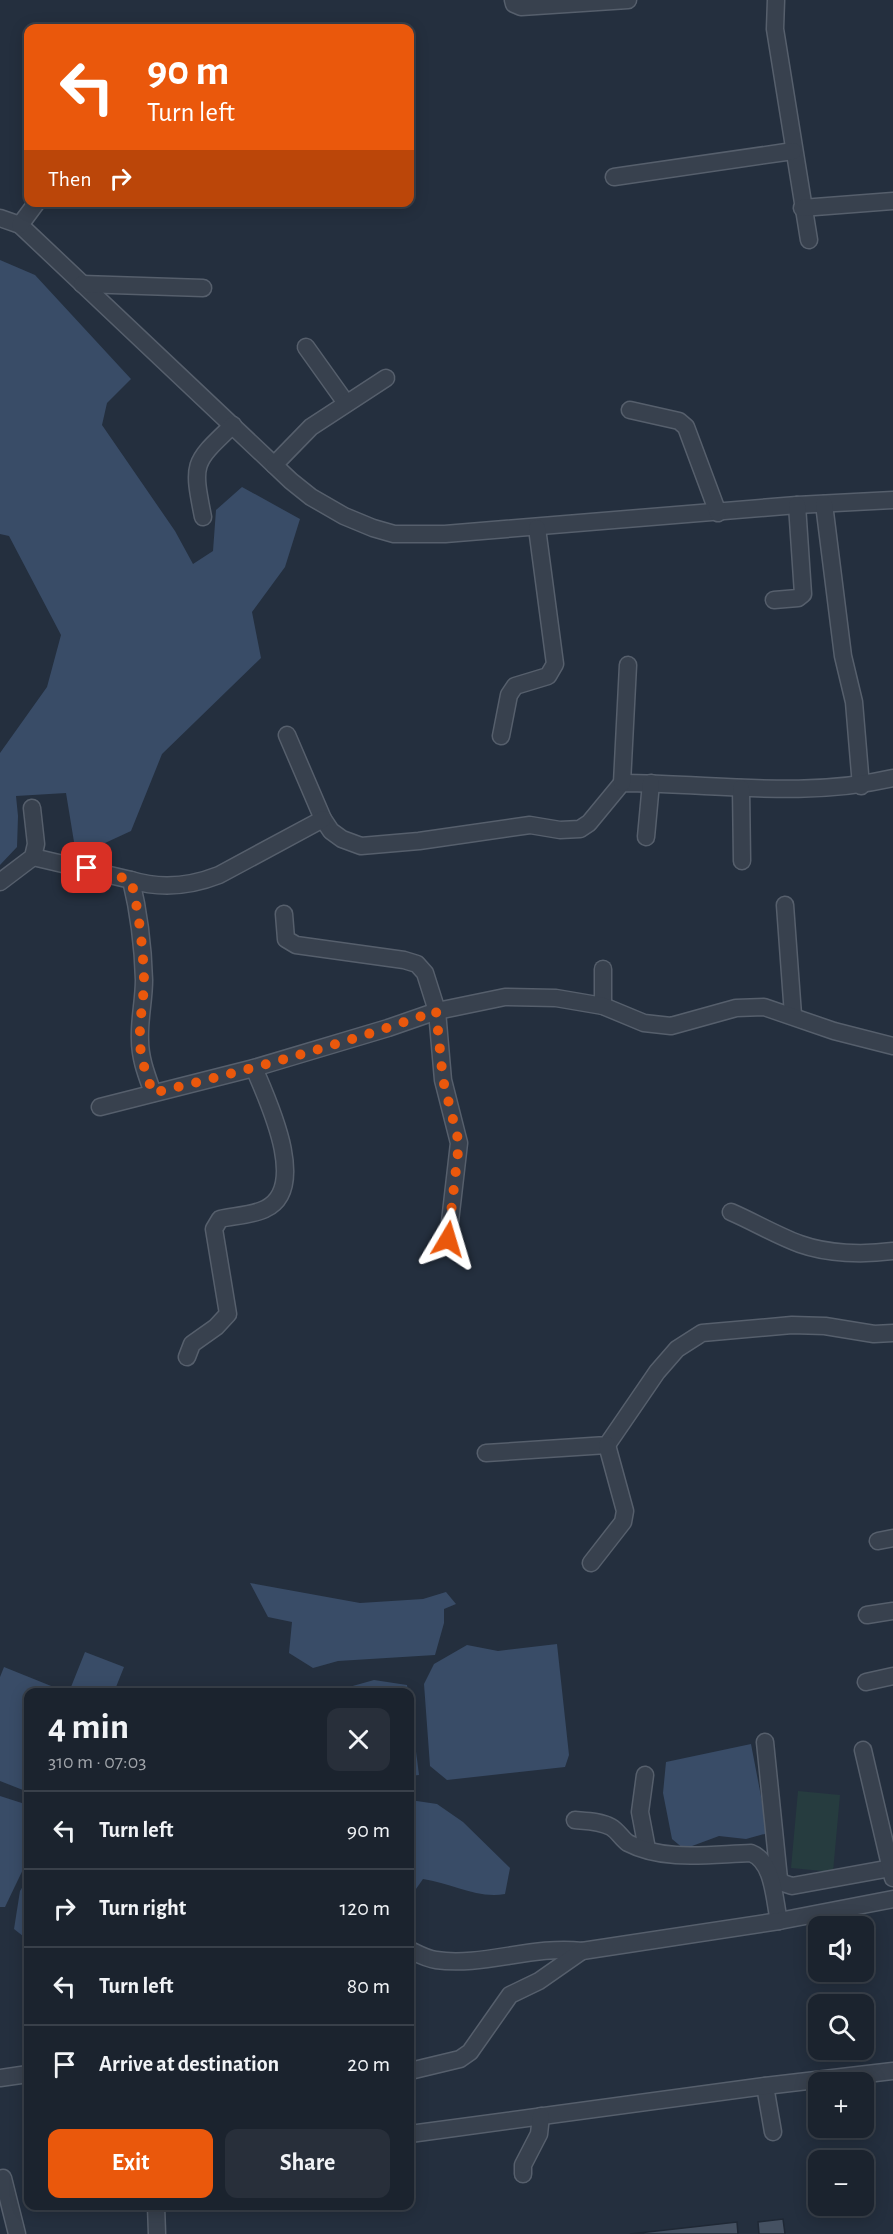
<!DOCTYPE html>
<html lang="en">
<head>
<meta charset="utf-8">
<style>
  :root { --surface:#1b232e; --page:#282f3a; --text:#f1f3f6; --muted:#a0a4aa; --line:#39404a; --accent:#ea580c }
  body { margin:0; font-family:"Alegreya Sans",sans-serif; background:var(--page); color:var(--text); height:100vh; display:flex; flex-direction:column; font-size:22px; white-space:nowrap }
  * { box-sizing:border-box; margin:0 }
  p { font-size:20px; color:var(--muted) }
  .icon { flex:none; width:33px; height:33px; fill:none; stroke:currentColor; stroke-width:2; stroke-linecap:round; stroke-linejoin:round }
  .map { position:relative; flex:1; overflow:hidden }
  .drawer { position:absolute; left:24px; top:1688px; width:390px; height:522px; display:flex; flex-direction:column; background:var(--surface); border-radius:12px; box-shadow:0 3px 15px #0003,0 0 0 2px var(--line) }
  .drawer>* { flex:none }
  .guide { position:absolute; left:24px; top:24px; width:390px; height:183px; border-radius:12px; box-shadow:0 3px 15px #0003,0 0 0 2px var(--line); background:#ea580c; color:#fff; overflow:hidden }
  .tools { position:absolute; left:808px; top:1916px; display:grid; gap:12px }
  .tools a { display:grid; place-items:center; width:66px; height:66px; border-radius:12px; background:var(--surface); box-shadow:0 3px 15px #0003,0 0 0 2px var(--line); font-size:30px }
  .pin { position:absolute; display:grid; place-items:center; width:51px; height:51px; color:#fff; margin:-26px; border-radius:12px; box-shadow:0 3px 9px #0006 }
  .me { position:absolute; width:66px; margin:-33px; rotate:7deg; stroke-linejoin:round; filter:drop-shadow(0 0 4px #0008) }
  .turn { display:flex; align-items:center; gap:21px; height:126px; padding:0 24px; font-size:27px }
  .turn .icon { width:78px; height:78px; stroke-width:2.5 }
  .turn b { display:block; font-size:42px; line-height:51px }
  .then { display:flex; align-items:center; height:57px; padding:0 24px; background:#0003; gap:12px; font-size:22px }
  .round { display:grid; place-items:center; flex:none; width:63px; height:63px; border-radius:12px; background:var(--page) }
  .head { display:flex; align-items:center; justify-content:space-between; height:102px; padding:0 24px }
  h1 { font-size:36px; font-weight:700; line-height:45px }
  .primary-button { display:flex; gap:12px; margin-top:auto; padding:12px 24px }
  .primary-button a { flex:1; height:69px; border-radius:12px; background:var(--accent); color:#fff; font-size:24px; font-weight:700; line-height:69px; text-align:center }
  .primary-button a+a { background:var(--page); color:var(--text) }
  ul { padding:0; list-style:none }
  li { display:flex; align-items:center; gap:18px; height:78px; padding:0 24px; border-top:2px solid var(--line) }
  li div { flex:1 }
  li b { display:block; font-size:22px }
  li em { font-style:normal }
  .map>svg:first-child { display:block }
  .green { fill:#263c3f }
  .water { fill:#394c67 }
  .building { fill:#455162; stroke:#1f2835; stroke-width:1.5 }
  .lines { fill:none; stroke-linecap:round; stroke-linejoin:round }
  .minor-casing { stroke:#565f6c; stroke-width:19 }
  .minor { stroke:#38414e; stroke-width:16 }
  .route { stroke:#ea580c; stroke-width:10; stroke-dasharray:0 18 }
</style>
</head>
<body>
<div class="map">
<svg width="893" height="2234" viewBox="0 0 893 2234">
  <rect width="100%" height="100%" fill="#242f3e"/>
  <!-- green -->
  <polygon class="green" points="798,1791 840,1795 833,1872 791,1868"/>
  <!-- water -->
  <g class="water">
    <polygon points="0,260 35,275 131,379 107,403 102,425 175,531 193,564 213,551 216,510 242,487 300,519 285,567 252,612 261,658 162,754 131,831 105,843 75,848 66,793 16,796 18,816 17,847 0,865 0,753 47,687 61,635 9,536 0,534"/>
    <polygon points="250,1583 360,1603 423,1599 446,1592 456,1604 444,1609 444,1623 435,1655 338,1661 313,1668 289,1653 292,1622 268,1617"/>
    <polygon points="557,1644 569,1755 565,1767 447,1780 430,1766 424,1684 434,1664 467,1645 498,1651"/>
    <polygon points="85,1652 124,1667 114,1692 69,1692"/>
    <polygon points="4,1667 66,1692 28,1692 28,1792 0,1781 0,1677"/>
    <polygon points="374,1680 407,1685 408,1692 243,1692 342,1689"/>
    <polygon points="410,1704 419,1775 410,1776"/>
    <polygon points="751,1744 768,1833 746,1839 719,1836 684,1849 672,1839 663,1793 666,1762"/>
    <polygon points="0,1796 28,1805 28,1859 5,1907 0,1907"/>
    <path d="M410 1800 437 1804 463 1822 510 1868 505 1894C477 1899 451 1883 423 1879L416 1889 410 1883Z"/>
    <polygon points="28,1878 28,1940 14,1929 20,1891"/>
  </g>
  <!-- building -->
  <g class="building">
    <polygon points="783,2219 785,2234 759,2234 758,2222"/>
    <polygon points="737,2222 738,2234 630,2234"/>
  </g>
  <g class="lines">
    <!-- minor casing -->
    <g class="minor-casing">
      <g id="minor">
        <polyline points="513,0 514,4 521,7 628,0"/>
        <polyline points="776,0 775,29 809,240"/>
        <polyline points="614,177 793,151"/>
        <polyline points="802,208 893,201"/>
        <polyline points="0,218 20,225 291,481 311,497 344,516 373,528 394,534 445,534 797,505 893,500"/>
        <polyline points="20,225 37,202"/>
        <polyline points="82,284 203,288"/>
        <polyline points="306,347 346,403"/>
        <polyline points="630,410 679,421 686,427 718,513"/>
        <polyline points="274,465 311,427 386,378"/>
        <polyline points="824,504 843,656 854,702 861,786"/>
        <path d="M203 517C192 462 193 463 233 425"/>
        <polyline points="774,600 798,598 803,594 797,505"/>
        <path d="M287 735 323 819 331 831 342 839 361 846 419 841 530 825 560 830 580 829 589 823 622 783C713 783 803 799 893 778"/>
        <polyline points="501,736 509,695 515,686 548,676 555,664 537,528"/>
        <polyline points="622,783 628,665"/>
        <polyline points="741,788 742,861"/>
        <polyline points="646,837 651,783"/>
        <path d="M33 857 131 880C139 913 143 946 144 980 144 1000 139 1020 140 1040 140 1059 147 1076 153 1093"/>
        <path d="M131 880C160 889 191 886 219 875L323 819"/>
        <polyline points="0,882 33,857 36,844 32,808"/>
        <polyline points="785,905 793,1015"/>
        <polyline points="284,914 286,939 296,945 404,960 417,964 425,973 437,1011 443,1080 459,1143 448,1239"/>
        <polyline points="603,969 603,1006"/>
        <polyline points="100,1107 254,1068 388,1028 437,1011 505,997 556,998 603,1006 644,1023 671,1026 736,1008 764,1007 834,1031 893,1046"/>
        <path d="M731 1212C754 1222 776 1235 800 1244 828 1254 863 1255 893 1251"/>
        <path d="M187 1357 192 1344 216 1327 228 1314 214 1229 220 1219C233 1216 253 1215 265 1209 310 1188 267 1099 254 1068"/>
        <polyline points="486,1453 607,1445 657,1372 677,1349 702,1333 792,1325 825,1326 874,1334 893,1333"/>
        <polyline points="878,1541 893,1538"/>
        <polyline points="591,1563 623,1522 625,1511 607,1445"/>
        <polyline points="867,1615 893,1611"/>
        <polyline points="866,1682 893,1676"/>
        <polyline points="765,1742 779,1879 783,1883 792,1886 891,1868"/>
        <polyline points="863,1750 893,1878"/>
        <polyline points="645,1775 640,1812 647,1849"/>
        <path d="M575 1820C587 1821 600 1821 611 1827 618 1831 622 1839 628 1843 664 1862 712 1854 751 1853 774 1862 774 1899 779 1921"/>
        <path d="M410 1950C418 1954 427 1959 436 1960 482 1967 533 1945 582 1951L779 1921 893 1899"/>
        <polyline points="410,2071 460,2059 470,2052 510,1995 539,1981 582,1951"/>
        <polyline points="0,2078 28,2074"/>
        <polyline points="765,2086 773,2132"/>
        <polyline points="410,2134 765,2086 893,2071"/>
        <polyline points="523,2174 523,2165 539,2134 541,2116"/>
        <polyline points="3,2178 17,2234"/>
        <polyline points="156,2205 157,2234"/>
      </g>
    </g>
    <!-- minor -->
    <use href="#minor" class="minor"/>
  </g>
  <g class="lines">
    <!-- route -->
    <path class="route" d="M87 868 131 880C139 913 143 946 144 980 144 1000 139 1020 140 1040 140 1059 147 1076 153 1093 249 1070 344 1044 436 1011L443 1080 459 1143 448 1239"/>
  </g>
</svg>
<div class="tools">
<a><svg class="icon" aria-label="sound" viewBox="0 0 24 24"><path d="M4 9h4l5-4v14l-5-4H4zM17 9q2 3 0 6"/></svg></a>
<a><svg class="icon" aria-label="search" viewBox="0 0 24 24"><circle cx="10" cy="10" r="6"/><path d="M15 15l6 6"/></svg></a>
<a>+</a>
<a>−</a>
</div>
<div class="pin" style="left:87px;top:868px;background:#d93025"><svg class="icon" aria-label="arrive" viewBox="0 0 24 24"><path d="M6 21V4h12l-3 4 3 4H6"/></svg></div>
<svg class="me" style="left:448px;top:1239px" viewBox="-20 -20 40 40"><path d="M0-17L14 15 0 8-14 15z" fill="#ea580c" stroke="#fff" stroke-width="4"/></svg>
<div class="guide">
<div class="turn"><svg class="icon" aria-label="left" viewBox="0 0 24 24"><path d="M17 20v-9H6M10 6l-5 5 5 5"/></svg><div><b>90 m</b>Turn left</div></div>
<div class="then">Then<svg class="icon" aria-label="right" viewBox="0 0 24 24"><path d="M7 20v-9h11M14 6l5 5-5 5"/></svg></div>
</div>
<section class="drawer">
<div class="head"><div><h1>4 min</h1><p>310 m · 07:03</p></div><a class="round"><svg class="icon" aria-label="close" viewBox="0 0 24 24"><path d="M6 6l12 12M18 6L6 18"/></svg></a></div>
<ul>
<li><svg class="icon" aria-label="left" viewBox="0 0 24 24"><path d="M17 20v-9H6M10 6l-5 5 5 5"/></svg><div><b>Turn left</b></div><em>90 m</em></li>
<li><svg class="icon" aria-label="right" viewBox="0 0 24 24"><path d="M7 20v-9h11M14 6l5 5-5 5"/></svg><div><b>Turn right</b></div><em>120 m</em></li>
<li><svg class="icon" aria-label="left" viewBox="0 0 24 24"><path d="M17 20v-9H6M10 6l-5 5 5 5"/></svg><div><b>Turn left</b></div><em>80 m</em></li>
<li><svg class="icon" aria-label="arrive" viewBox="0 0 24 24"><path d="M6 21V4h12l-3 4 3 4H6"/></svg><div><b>Arrive at destination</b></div><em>20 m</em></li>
</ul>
<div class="primary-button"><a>Exit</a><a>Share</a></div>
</section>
</div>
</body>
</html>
